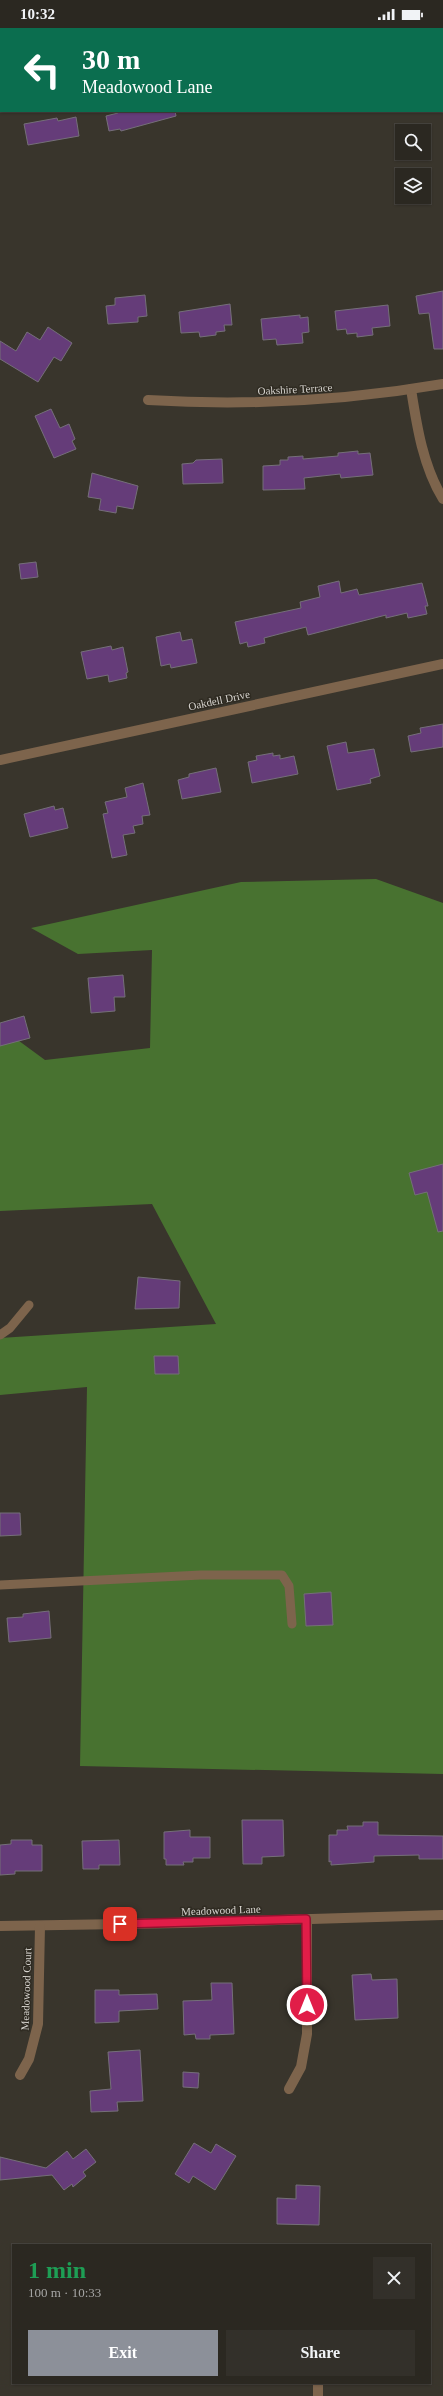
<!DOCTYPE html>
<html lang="en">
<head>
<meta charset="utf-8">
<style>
  :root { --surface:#2b2821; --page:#33302a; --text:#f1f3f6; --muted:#a6a6a5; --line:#47443f; --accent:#8c9099 }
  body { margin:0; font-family:Georgia,serif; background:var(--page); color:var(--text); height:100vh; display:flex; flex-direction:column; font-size:15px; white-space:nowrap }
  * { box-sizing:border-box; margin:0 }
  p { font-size:13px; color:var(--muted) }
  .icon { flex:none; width:22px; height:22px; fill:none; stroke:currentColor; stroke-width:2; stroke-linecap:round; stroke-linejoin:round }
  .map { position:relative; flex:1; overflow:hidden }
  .panel { position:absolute; left:12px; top:2216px; width:419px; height:140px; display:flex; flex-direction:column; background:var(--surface); border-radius:0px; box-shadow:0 1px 3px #0004,0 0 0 1px var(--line) }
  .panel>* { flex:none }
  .banner { position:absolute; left:0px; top:0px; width:443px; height:84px; box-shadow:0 1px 3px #0004,0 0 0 1px var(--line); background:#0b6e4f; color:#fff; overflow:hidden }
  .tools { position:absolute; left:395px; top:96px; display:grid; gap:8px }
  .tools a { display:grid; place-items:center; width:36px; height:36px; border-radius:0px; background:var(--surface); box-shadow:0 1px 3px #0004,0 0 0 1px var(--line); font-size:20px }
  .pin { position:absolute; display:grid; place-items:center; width:34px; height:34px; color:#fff; margin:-17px; border-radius:8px; box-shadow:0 2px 6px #0006 }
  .me { position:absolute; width:44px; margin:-22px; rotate:0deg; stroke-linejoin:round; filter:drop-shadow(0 0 3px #0008) }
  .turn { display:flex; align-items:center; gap:14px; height:84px; padding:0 16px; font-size:18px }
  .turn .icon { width:52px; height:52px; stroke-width:2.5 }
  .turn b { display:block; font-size:28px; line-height:34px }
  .round { display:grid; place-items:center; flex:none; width:42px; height:42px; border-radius:0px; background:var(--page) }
  .head { display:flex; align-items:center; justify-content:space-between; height:68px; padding:0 16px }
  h1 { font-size:24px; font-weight:800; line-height:30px; color:#1e9e55 }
  .cta { display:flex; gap:8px; margin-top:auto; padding:8px 16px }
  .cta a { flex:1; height:46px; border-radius:0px; background:var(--accent); color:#fff; font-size:16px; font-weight:800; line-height:46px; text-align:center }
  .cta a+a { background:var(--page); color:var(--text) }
  .status { display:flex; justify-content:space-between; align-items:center; height:28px; padding:0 20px; background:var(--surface); direction:ltr }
  .status svg { height:11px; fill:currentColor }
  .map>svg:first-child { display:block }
  .forest { fill:#487230 }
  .building { fill:#653c79; stroke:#756f79 }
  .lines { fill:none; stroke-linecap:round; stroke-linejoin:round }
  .lane { stroke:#7d644c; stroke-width:9 }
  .street { stroke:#7d644c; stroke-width:10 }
  .route-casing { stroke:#92132f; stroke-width:10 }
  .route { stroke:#e11d48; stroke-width:7 }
  .labels { text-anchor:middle; stroke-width:3; stroke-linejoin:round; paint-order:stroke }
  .street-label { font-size:11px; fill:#d7d4cf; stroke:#2f2b22 }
</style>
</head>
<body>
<div class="status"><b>10:32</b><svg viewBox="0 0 49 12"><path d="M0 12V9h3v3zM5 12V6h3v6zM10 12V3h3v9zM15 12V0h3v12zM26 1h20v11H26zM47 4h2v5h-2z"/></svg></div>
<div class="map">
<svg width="443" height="2368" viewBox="0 0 443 2368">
  <rect width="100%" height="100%" fill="#39352c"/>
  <!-- forest -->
  <polygon class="forest" points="376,851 443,875 443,1746 80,1738 87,1359 0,1367 0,1310 216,1296 152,1176 0,1183 0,999 45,1032 150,1020 152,922 78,926 31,900 241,854"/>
  <!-- building -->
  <g class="building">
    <polygon points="118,83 175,83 176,88 121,103 120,101 109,103 106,88 118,85"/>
    <polygon points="76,89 79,108 28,117 24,96 57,90 58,93"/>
    <polygon points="443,263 443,321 434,321 429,285 419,286 416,268"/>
    <polygon points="145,267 147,288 138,289 138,294 108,296 106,278 115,277 115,270"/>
    <polygon points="230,276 232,297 224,297 225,303 216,304 216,307 200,309 199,304 181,305 179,284"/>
    <polygon points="388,277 390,298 372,300 373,307 357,309 357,305 347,306 346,301 337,302 335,283"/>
    <polygon points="300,287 300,290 308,289 309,304 302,305 303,315 277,317 276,311 263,312 261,291"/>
    <polygon points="48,299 72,315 61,333 54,329 38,354 0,331 0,313 16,323 27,304 40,312"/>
    <polygon points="51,381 60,400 69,396 75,411 72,413 76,421 54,430 35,388"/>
    <polygon points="358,423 358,426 370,425 373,447 341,450 340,446 304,450 305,461 263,462 263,438 280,437 280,432 288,432 288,429 303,428 303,431 338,428 338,425"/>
    <polygon points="222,431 223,455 183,456 182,436 193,435 196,432"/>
    <polygon points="92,445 138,458 133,481 117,478 116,485 99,482 101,471 88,469"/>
    <polygon points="36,534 38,549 21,551 19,536"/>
    <polygon points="339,553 341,565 357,561 359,567 422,555 428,578 425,578 427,586 408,590 407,585 386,590 386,587 308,607 306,599 264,610 265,615 248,619 247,614 240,616 235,594 301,580 300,574 320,569 318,558"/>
    <polygon points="180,604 182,613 192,611 197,635 171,640 170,636 161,638 156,609"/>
    <polygon points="111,618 112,622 123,619 128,644 126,645 127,650 109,654 108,647 87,651 81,624"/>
    <polygon points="443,696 443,719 411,724 408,708 421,705 420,700"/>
    <polygon points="346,714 348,725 374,721 380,748 370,751 371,755 337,762 327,718"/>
    <polygon points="273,725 273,728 280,727 280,731 294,728 298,746 252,755 248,734 257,732 256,728"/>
    <polygon points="216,740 221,764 182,771 178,752 189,749 189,746"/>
    <polygon points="143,755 150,787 142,788 143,796 133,798 135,805 123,807 127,827 112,830 103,786 108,785 105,774 127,769 125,760"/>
    <polygon points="54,778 55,782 63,780 68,800 30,809 24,786"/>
    <polygon points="123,947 125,969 114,969 115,983 91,985 88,950"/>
    <polygon points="24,988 30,1010 0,1018 0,995"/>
    <polygon points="443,1136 443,1203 438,1204 427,1164 415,1167 409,1145"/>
    <polygon points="138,1249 180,1253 179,1280 135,1281"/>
    <polygon points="154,1328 178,1328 179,1346 155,1346"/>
    <polygon points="0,1485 20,1485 21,1507 0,1508"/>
    <polygon points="331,1564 333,1597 306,1598 304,1566"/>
    <polygon points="49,1583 51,1610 9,1614 7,1590 23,1589 23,1586"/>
    <polygon points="242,1792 283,1792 284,1828 262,1829 262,1836 243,1836"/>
    <polygon points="363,1794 378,1794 378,1807 443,1808 443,1831 419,1831 419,1827 374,1828 374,1834 331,1837 331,1833 329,1834 329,1807 337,1807 337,1802 348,1802 347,1798 363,1798"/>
    <polygon points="190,1802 190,1809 210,1809 210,1830 193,1830 193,1834 183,1834 184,1837 166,1837 166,1831 164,1831 164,1804"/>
    <polygon points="11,1812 32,1812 32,1817 42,1817 42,1843 15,1843 15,1846 0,1847 0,1817 11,1816"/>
    <polygon points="119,1812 120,1837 99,1837 99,1841 83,1841 82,1813"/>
    <polygon points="371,1946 372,1952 397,1951 398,1990 355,1992 352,1947"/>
    <polygon points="211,1955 232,1955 234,2006 210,2007 210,2011 196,2011 195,2006 184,2007 183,1973 212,1972"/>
    <polygon points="95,1962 119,1962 119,1967 157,1966 158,1981 119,1983 119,1994 95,1995"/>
    <polygon points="140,2022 143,2073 117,2074 118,2083 91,2084 90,2063 111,2061 108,2024"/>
    <polygon points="183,2044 199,2045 198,2060 183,2059"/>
    <polygon points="194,2115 211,2125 216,2116 236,2128 215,2162 193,2148 189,2155 175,2146"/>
    <polygon points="86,2121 96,2134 83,2144 86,2148 73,2159 72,2156 64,2162 52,2147 0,2152 0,2129 46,2140 67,2123 73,2131"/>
    <polygon points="296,2157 320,2158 319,2197 277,2196 277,2170 296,2171"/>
  </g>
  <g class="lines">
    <!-- lane -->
    <g class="lane">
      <polyline points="0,1307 10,1300 29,1277"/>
      <polyline points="0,1557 201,1547 282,1547 289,1558 292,1596"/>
    </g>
    <!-- street -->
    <g class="street">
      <polyline points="269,1 281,0"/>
      <polyline points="0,44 1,43"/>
      <path d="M411 361C417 399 423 438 443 471"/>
      <path d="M148 372C248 378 345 373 443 356"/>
      <polyline points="0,732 443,636"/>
      <polyline points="0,1898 183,1895 443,1887"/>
      <polyline points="20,2047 29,2031 38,1996 40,1898"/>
      <polyline points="289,2061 301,2039 307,2006 307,1891"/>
      <polyline points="318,2355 318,2368"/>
    </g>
  </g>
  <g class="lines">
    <!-- route casing -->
    <g class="route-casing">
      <polyline id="route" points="120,1896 306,1891 307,1977"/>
    </g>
    <!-- route -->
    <use href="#route" class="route"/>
  </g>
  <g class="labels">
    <!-- street labels -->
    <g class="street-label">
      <text transform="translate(295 361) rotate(-3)" y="4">Oakshire Terrace</text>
      <text transform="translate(219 672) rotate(-12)" y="4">Oakdell Drive</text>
      <text transform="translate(221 1882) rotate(-2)" y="4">Meadowood Lane</text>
      <text transform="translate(26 1961) rotate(-88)" y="4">Meadowood Court</text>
    </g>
  </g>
</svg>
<div class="tools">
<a><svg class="icon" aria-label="search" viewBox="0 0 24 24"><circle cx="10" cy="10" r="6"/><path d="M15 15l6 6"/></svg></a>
<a><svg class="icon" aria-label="layers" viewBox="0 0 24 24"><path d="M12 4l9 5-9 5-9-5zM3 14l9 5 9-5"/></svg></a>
</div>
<div class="pin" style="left:120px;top:1896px;background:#d93025"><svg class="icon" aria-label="arrive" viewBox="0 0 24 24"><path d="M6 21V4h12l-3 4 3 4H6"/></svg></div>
<svg class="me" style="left:307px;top:1977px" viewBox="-20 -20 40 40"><circle r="17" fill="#e11d48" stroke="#fff" stroke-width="3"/><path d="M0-11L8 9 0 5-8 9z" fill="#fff"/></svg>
<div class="banner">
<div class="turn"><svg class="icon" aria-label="left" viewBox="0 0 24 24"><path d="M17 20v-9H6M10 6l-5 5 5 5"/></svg><div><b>30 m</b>Meadowood Lane</div></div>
</div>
<section class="panel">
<div class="head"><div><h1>1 min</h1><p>100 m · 10:33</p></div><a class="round"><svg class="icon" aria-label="close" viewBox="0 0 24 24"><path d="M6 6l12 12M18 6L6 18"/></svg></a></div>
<div class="cta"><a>Exit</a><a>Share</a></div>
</section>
</div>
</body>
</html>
